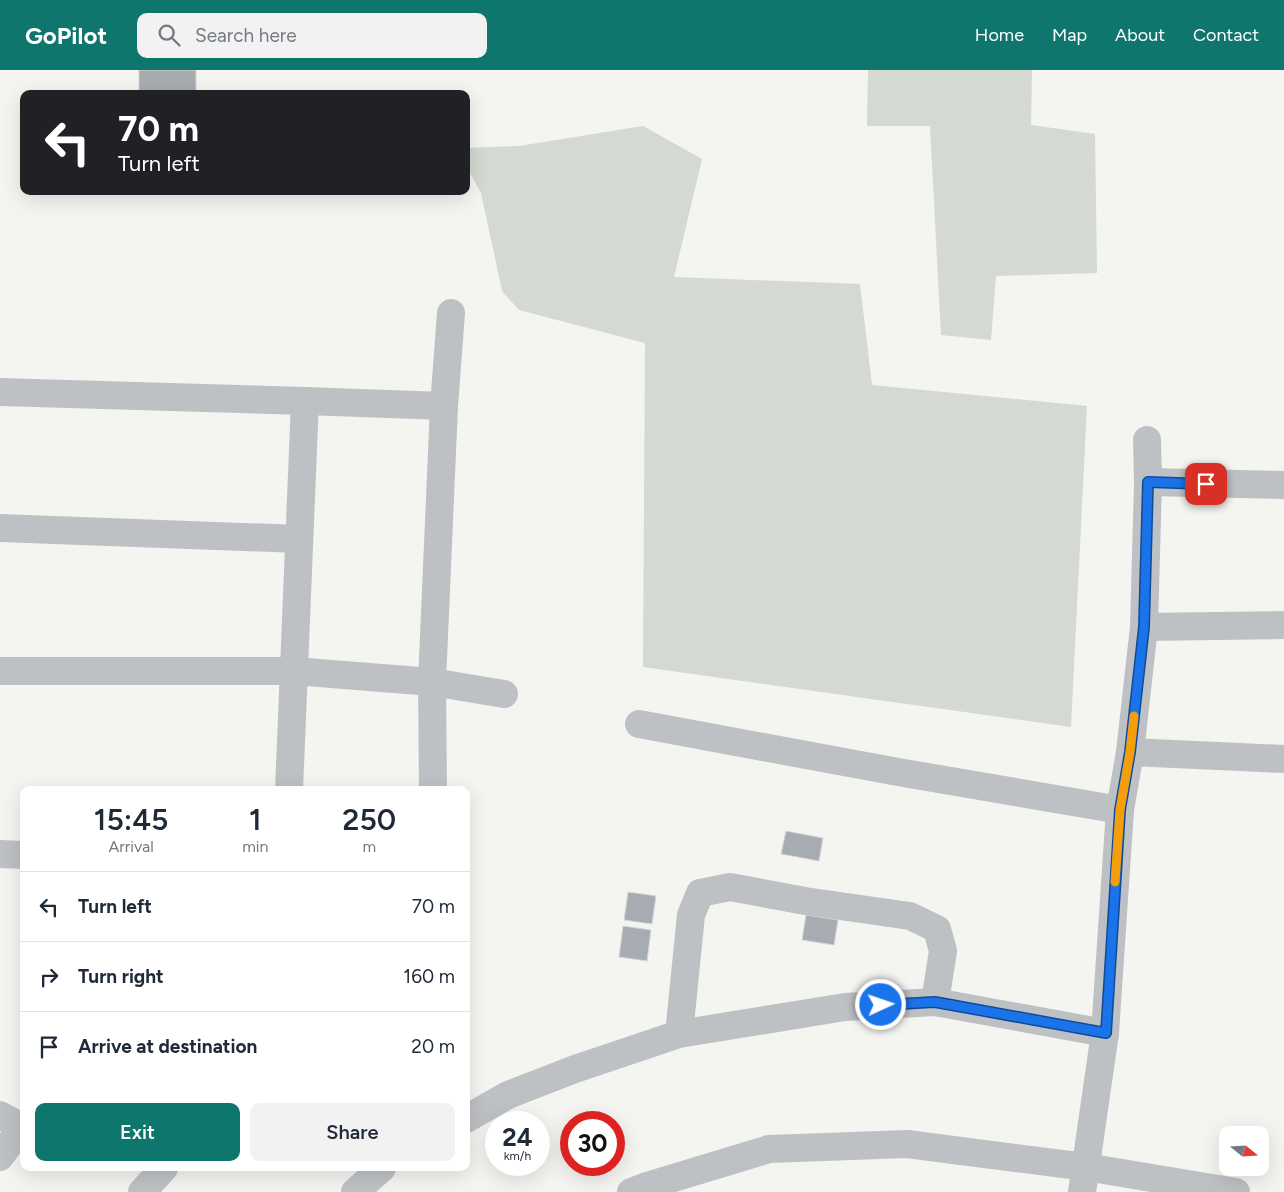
<!DOCTYPE html>
<html lang="en">
<head>
<meta charset="utf-8">
<style>
  :root { --surface:#fff; --page:#f2f2f3; --text:#1f2937; --muted:#747a83; --line:#e0e1e3; --accent:#0f766e }
  body { margin:0; font-family:Figtree,sans-serif; background:var(--page); color:var(--text); height:100vh; display:flex; flex-direction:column; font-size:19px; white-space:nowrap }
  * { box-sizing:border-box; margin:0 }
  p { font-size:16px; color:var(--muted) }
  .icon { flex:none; width:28px; height:28px; fill:none; stroke:currentColor; stroke-width:2; stroke-linecap:round; stroke-linejoin:round }
  .map { position:relative; flex:1; overflow:hidden }
  .side { position:absolute; left:20px; top:716px; width:450px; height:385px; display:flex; flex-direction:column; background:var(--surface); border-radius:10px; box-shadow:0 5px 20px #0002 }
  .side>* { flex:none }
  .banner { position:absolute; left:20px; top:20px; width:450px; height:105px; border-radius:10px; box-shadow:0 5px 20px #0002; background:#202124; color:#fff; overflow:hidden }
  .needle { width:32px; rotate:108deg }
  .controls { position:absolute; left:1219px; top:1056px; display:grid; gap:10px }
  .controls a { display:grid; place-items:center; width:50px; height:50px; border-radius:10px; background:var(--surface); box-shadow:0 5px 20px #0002; font-size:25px }
  .speed { position:absolute; left:485px; top:1041px; display:flex; gap:10px; font-size:25px; font-weight:700; text-align:center }
  .speed>* { display:grid; place-content:center; width:65px; height:65px; border-radius:50%; background:var(--surface); box-shadow:0 5px 20px #0002; line-height:1 }
  .speed small { font-size:12px; font-weight:400 }
  .speed .limit { border:8px solid #d22; background:#fff; color:#111 }
  .pin { position:absolute; display:grid; place-items:center; width:42px; height:42px; color:#fff; margin:-21px; border-radius:10px; box-shadow:0 2px 8px #0006 }
  .me { position:absolute; width:55px; margin:-28px; rotate:87deg; stroke-linejoin:round; filter:drop-shadow(0 0 4px #0008) }
  .turn { display:flex; align-items:center; gap:18px; height:105px; padding:0 15px; font-size:22px }
  .turn .icon { width:65px; height:65px; stroke-width:2.5 }
  .turn b { display:block; font-size:35px; line-height:42px }
  .eta { display:flex; justify-content:space-evenly; align-items:center; height:85px; text-align:center }
  .eta b { font-size:30px; font-weight:600; line-height:35px }
  .primary-button { display:flex; gap:10px; margin-top:auto; padding:10px 15px }
  .primary-button a { flex:1; height:58px; border-radius:10px; background:var(--accent); color:#fff; font-size:20px; font-weight:600; line-height:58px; text-align:center }
  .primary-button a+a { background:var(--page); color:var(--text) }
  ul { padding:0; list-style:none }
  li { display:flex; align-items:center; gap:15px; height:70px; padding:0 15px; border-top:1px solid var(--line) }
  li div { flex:1 }
  li b { display:block; font-size:19px }
  li em { font-style:normal }
  header { display:flex; align-items:center; gap:30px; box-sizing:border-box; height:70px; padding:0 25px; background:var(--accent); color:#fff }
  header strong { font-size:24px }
  nav { display:flex; gap:28px; margin-inline-start:auto; font-size:18px }
  .search { width:350px; height:45px; background:var(--page); display:flex; align-items:center; gap:12px; box-sizing:border-box; padding:0 18px; border-radius:10px; color:var(--muted); font-size:19px }
  .map>svg:first-child { display:block }
  .green { fill:#d4d9d1 }
  .building { fill:#a6acb1; stroke:#d6d6d4 }
  .lines { fill:none; stroke-linecap:round; stroke-linejoin:round }
  .minor { stroke:#bec1c4; stroke-width:28 }
  .route-casing { stroke:#114b97; stroke-width:12 }
  .route { stroke:#1a73e8; stroke-width:9 }
  .slow { stroke:#f59e0b; stroke-width:9 }
</style>
</head>
<body>
<header>
<strong>GoPilot</strong>
<div class="search"><svg class="icon" aria-label="search" viewBox="0 0 24 24"><circle cx="10" cy="10" r="6"/><path d="M15 15l6 6"/></svg>Search here</div>
<nav><a>Home</a><a>Map</a><a>About</a><a>Contact</a></nav>
</header>
<div class="map">
<svg width="1284" height="1122" viewBox="0 0 1284 1122">
  <rect width="100%" height="100%" fill="#f4f4f1"/>
  <!-- green -->
  <g class="green">
    <polygon points="868,0 1032,0 1031,55 1095,64 1097,203 996,206 991,270 941,265 930,56 867,56"/>
    <polygon points="643,56 702,89 674,207 860,214 872,315 1087,336 1071,657 643,597 645,273 519,240 502,221 481,123 466,96 466,78 519,76"/>
  </g>
  <!-- building -->
  <g class="building">
    <rect x="139" y="0" width="57" height="24"/>
    <polygon points="786,761 823,768 819,791 781,784"/>
    <polygon points="628,822 656,826 652,854 624,850"/>
    <polygon points="806,845 838,850 834,875 802,870"/>
    <polygon points="623,856 651,860 647,891 619,887"/>
  </g>
  <g class="lines">
    <!-- minor -->
    <g class="minor">
      <polyline points="0,322 305,331 444,336"/>
      <polyline points="1148,412 1284,415"/>
      <polyline points="0,458 299,469"/>
      <polyline points="1144,557 1284,555"/>
      <polyline points="0,601 294,601 432,612 504,624"/>
      <polyline points="639,654 898,702 1120,740"/>
      <polyline points="1130,682 1284,689"/>
      <polyline points="289,720 305,331"/>
      <polyline points="433,720 432,612 444,336 451,243"/>
      <polyline points="0,784 24,785"/>
      <polyline points="679,964 691,845 700,823 730,817 805,831 910,846 937,859 943,881 935,932"/>
      <polyline points="0,1045 22,1057"/>
      <polyline points="466,1049 508,1025 575,999 679,964 845,937 935,932 1105,963"/>
      <polyline points="0,1087 24,1054"/>
      <polyline points="142,1122 164,1098"/>
      <polyline points="355,1122 382,1098"/>
      <polyline points="631,1122 644,1117 769,1079 907,1074 1086,1097 1236,1122"/>
      <polyline points="1082,1122 1105,963 1120,740 1130,682 1144,557 1148,412 1147,370"/>
    </g>
  </g>
  <g class="lines">
    <!-- route casing -->
    <g class="route-casing">
      <polyline id="route" points="881,935 935,932 1106,963 1120,740 1130,682 1144,557 1148,412 1206,414"/>
    </g>
    <!-- route -->
    <use href="#route" class="route"/>
    <!-- slow -->
    <polyline class="slow" points="1115,812 1120,740 1130,682 1134,646"/>
  </g>
</svg>
<div class="controls">
<a><svg class="needle" viewBox="-14 -14 28 28"><path d="M0-13l5 13h-10z" fill="#e53935"/><path d="M0 13l5-13h-10z" fill="#747a83"/></svg></a>
</div>
<div class="speed"><div>24<small>km/h</small></div><div class="limit">30</div></div>
<div class="pin" style="left:1206px;top:414px;background:#d93025"><svg class="icon" aria-label="arrive" viewBox="0 0 24 24"><path d="M6 21V4h12l-3 4 3 4H6"/></svg></div>
<svg class="me" style="left:881px;top:935px" viewBox="-20 -20 40 40"><circle r="17" fill="#1a73e8" stroke="#fff" stroke-width="3"/><path d="M0-11L8 9 0 5-8 9z" fill="#fff"/></svg>
<div class="banner">
<div class="turn"><svg class="icon" aria-label="left" viewBox="0 0 24 24"><path d="M17 20v-9H6M10 6l-5 5 5 5"/></svg><div><b>70 m</b>Turn left</div></div>
</div>
<section class="side">
<div class="eta">
<div><b>15:45</b><p>Arrival</p></div>
<div><b>1</b><p>min</p></div>
<div><b>250</b><p>m</p></div>
</div>
<ul>
<li><svg class="icon" aria-label="left" viewBox="0 0 24 24"><path d="M17 20v-9H6M10 6l-5 5 5 5"/></svg><div><b>Turn left</b></div><em>70 m</em></li>
<li><svg class="icon" aria-label="right" viewBox="0 0 24 24"><path d="M7 20v-9h11M14 6l5 5-5 5"/></svg><div><b>Turn right</b></div><em>160 m</em></li>
<li><svg class="icon" aria-label="arrive" viewBox="0 0 24 24"><path d="M6 21V4h12l-3 4 3 4H6"/></svg><div><b>Arrive at destination</b></div><em>20 m</em></li>
</ul>
<div class="primary-button"><a>Exit</a><a>Share</a></div>
</section>
</div>
</body>
</html>
